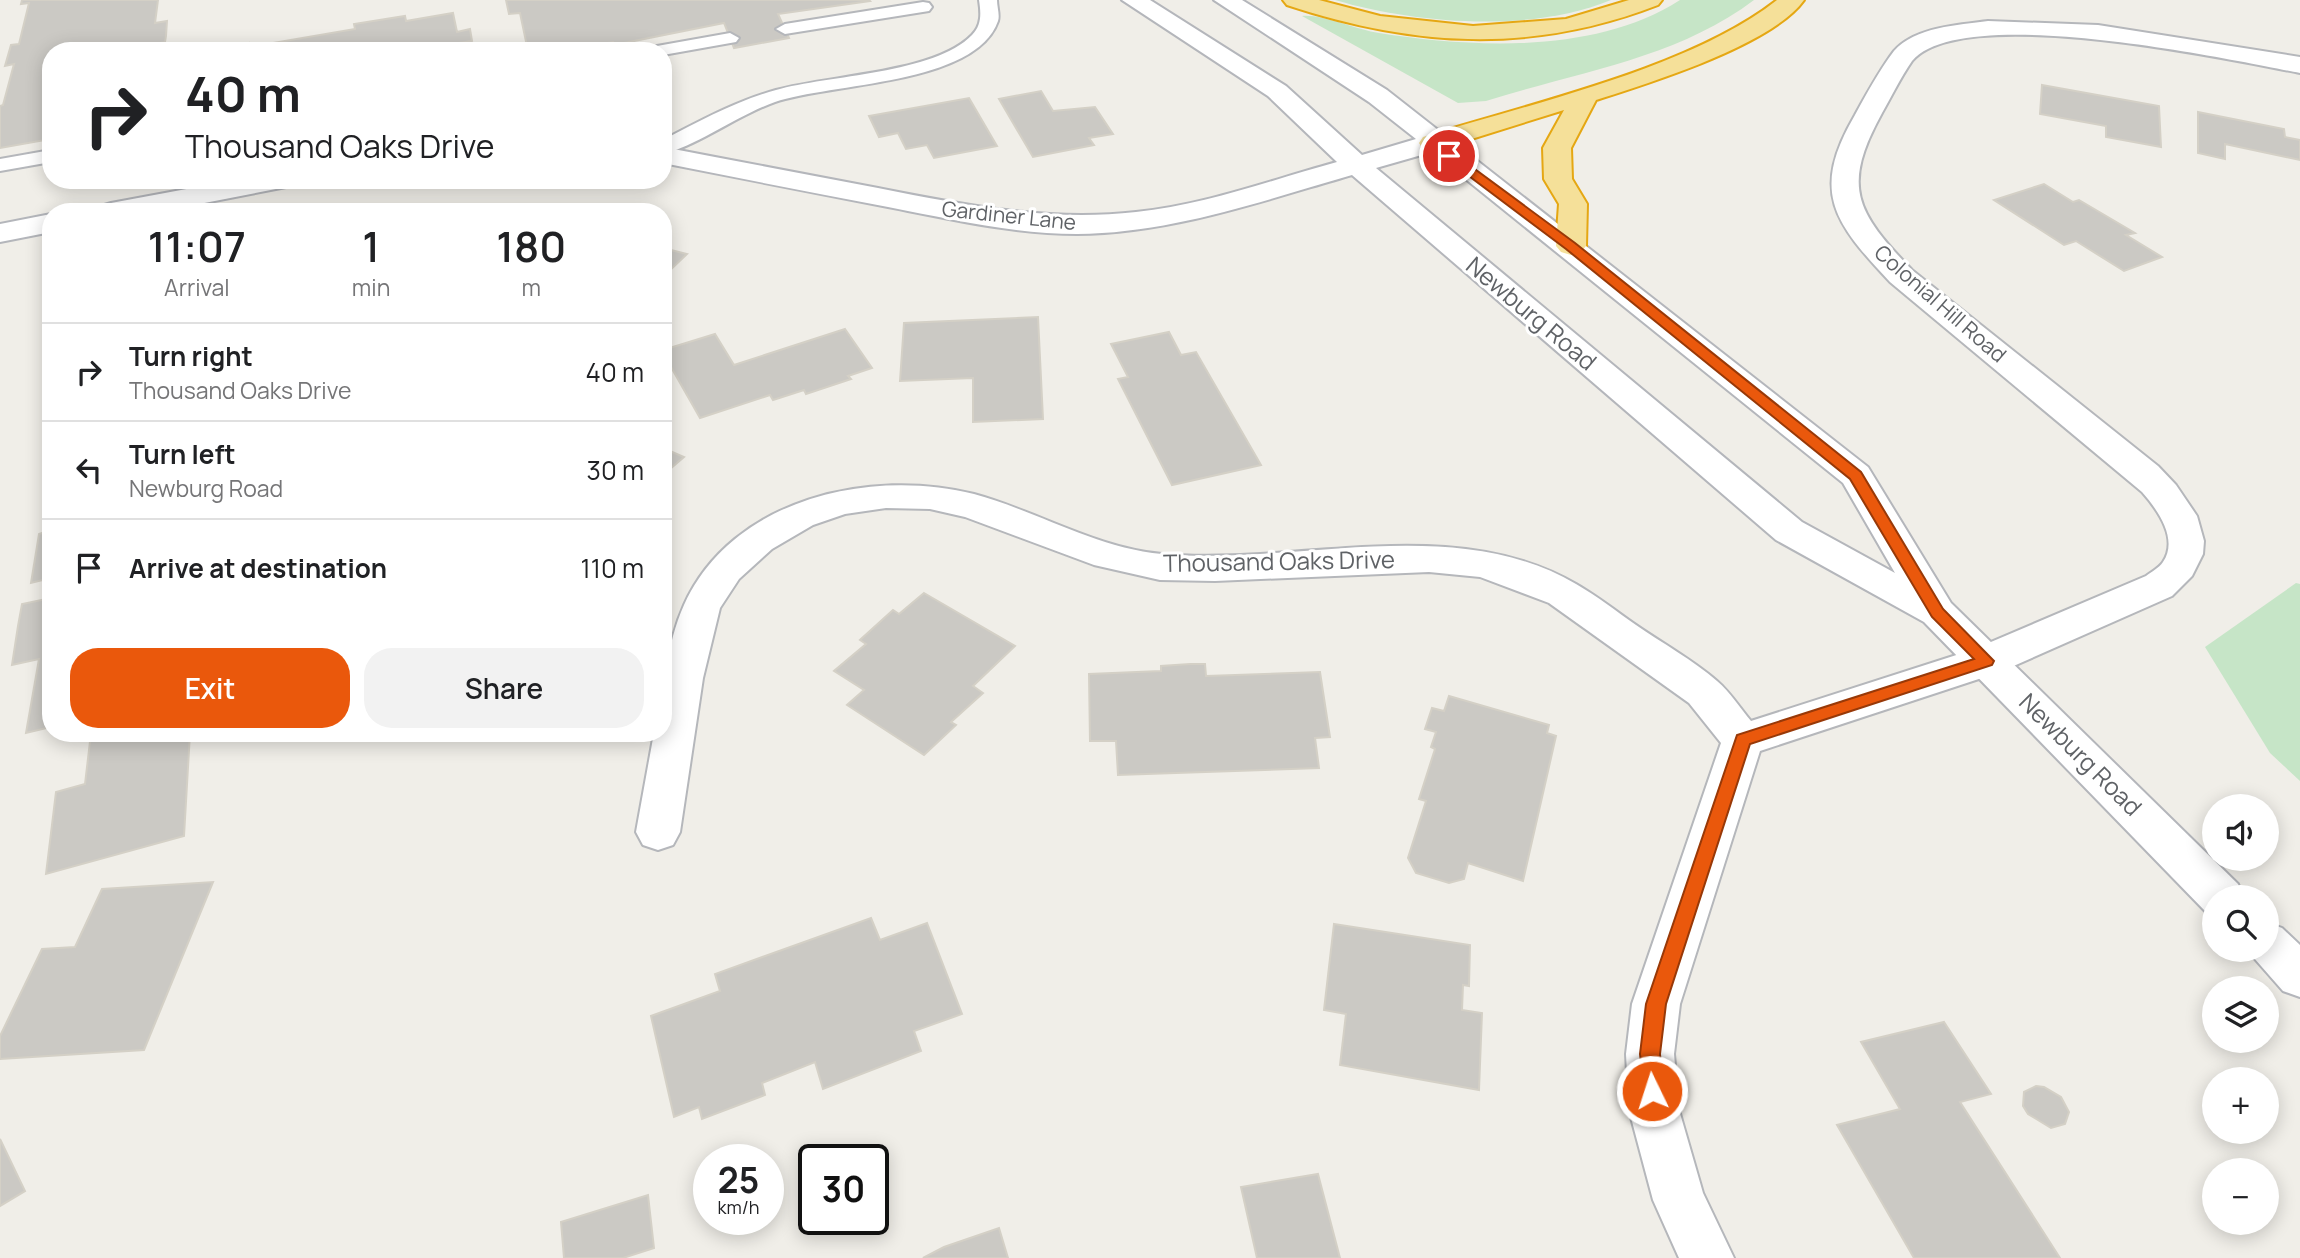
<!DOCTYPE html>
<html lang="en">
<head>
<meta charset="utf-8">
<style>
  :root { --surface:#fff; --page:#f2f2f2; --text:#202124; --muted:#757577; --line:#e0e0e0; --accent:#ea580c }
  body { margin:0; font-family:Manrope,sans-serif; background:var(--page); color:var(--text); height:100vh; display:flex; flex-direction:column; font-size:26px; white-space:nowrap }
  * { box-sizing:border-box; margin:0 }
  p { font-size:23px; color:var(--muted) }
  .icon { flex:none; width:38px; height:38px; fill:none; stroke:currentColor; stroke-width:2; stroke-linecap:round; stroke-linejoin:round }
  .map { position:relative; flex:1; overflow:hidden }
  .details { position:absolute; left:42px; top:203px; width:630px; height:539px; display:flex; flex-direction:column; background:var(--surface); border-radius:28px; box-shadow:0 4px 18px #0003 }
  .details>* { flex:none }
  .hud { position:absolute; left:42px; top:42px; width:630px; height:147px; border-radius:28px; box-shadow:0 4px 18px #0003; background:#fff; color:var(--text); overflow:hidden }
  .buttons { position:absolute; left:2202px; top:794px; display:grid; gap:14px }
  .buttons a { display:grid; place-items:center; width:77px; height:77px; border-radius:50%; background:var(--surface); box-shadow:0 4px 18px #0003; font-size:35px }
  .speed { position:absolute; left:693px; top:1144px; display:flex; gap:14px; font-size:35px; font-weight:700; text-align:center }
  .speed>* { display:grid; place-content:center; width:91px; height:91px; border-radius:50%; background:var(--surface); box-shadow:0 4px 18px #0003; line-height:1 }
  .speed small { font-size:18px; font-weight:400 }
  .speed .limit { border:4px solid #111; border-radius:10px; background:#fff; color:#111 }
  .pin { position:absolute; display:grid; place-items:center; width:60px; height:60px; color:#fff; margin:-30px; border:4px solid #fff; border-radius:50%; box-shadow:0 2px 7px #0007 }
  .me { position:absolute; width:77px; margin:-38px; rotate:356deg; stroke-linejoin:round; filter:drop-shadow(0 0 5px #0008) }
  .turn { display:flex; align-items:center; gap:24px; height:147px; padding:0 28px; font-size:32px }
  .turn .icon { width:91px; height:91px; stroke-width:2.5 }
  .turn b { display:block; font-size:49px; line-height:60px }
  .eta { display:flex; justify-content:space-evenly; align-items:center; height:119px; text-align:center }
  .eta b { font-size:42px; font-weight:600; line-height:49px }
  .action { display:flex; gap:14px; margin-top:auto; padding:14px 28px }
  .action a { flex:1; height:80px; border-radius:28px; background:var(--accent); color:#fff; font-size:28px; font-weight:600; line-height:80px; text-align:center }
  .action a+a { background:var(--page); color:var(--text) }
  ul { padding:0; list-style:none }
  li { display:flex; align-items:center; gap:21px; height:98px; padding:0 28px; border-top:2px solid var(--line) }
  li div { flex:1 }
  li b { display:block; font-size:26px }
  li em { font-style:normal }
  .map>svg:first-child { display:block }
  .green { fill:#c6e5c7 }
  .building { fill:#cbc9c4; stroke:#d4d0c6; stroke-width:2 }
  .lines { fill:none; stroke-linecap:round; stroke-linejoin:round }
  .service-casing { stroke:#b5b7bb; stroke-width:4 }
  .minor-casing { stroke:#b5b7bb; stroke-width:4 }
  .secondary-casing { stroke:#b4b6bb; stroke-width:4 }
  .motorway-casing { stroke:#e5a713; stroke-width:4 }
  .service { fill:#fff; fill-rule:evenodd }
  .minor { fill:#fff; fill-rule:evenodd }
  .secondary { fill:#fff; fill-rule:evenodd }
  .motorway { fill:#f5e099; fill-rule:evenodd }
  .route { fill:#ea580c; stroke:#983908; stroke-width:2 }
  .labels { text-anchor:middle; stroke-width:6; stroke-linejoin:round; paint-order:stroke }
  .far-street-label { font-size:21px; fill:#5f6266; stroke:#fff }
  .street-label { font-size:24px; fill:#5f6266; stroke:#fff }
</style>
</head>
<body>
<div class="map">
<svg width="2300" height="1258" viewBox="0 0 2300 1258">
  <rect width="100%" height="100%" fill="#f0eee8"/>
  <!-- green -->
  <g class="green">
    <path d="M1335 0H1611C1532 33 1416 24 1335 0Z"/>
    <path d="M1680 0H1754C1676 59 1577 72 1486 101L1458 103 1302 16C1322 14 1357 30 1379 33 1474 48 1596 54 1680 0Z"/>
    <polygon points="2296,583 2300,584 2300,781 2270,753 2205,647"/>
  </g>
  <!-- building -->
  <g class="building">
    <polygon points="22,0 158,0 155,23 167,21 166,36 165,42 148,45 147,51 51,51 51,139 0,148 0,106 3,105 14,64 5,66 11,45 19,44 29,3 21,4"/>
    <polygon points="506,0 869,0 870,1 778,14 789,38 734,48 724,23 614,45 613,42 558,51 528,51 520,13 509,14"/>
    <polygon points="453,13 457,32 470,29 472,41 458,43 459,51 200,51 249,43 249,47 355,29 354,24 405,16 406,21"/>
    <polygon points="2042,85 2159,106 2161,147 2106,137 2106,126 2040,114"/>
    <polygon points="1041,91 1053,111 1095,107 1113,134 1089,138 1094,145 1033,157 999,99"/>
    <polygon points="969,98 997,146 934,158 927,145 906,149 898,133 879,137 869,116"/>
    <polygon points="2198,112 2284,129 2285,137 2300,140 2300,160 2225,144 2225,159 2198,153"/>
    <polygon points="2044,184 2073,202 2079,200 2135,233 2126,235 2162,257 2124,271 2076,241 2064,245 1994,200"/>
    <polygon points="663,248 687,254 663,277"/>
    <polygon points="1038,317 1043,419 973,422 973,378 900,381 904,323"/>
    <polygon points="845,329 872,368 848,376 851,379 806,394 804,390 773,400 770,395 700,418 663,353 663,350 715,334 734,365"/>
    <polygon points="1169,332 1181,355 1196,352 1261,465 1172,485 1118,379 1128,377 1111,344"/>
    <polygon points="663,448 684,457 663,475"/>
    <polygon points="51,499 51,578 31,583 39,534 45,532"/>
    <polygon points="924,593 1015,646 973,686 983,693 951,722 956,725 924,755 847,705 864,690 834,671 866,644 860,640 893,610 899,614"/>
    <polygon points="51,598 51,727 26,733 39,659 12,665 18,626 22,604"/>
    <polygon points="1190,664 1205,664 1206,676 1320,672 1330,737 1315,738 1319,768 1118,775 1116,741 1090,741 1089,674 1161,671 1161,666"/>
    <polygon points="1449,696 1549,725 1547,733 1556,736 1523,881 1468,863 1464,879 1449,883 1416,873 1408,858 1426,801 1419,799 1435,749 1431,747 1436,732 1425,729 1432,708 1444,711"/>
    <polygon points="91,733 190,733 184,836 46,874 56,792 85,784"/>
    <polygon points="213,882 144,1050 0,1059 0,1036 42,949 75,947 102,889"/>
    <polygon points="871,918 880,940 927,923 962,1014 914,1031 921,1051 823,1089 815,1062 762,1083 765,1095 702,1119 699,1107 674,1117 651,1016 720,991 715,974"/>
    <polygon points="1334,924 1470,945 1469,986 1463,985 1462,1010 1482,1013 1479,1090 1340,1065 1346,1014 1324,1010"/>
    <polygon points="1944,1022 1991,1094 1960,1102 2060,1258 1914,1258 1837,1125 1900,1109 1861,1042"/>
    <polygon points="2036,1086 2044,1087 2061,1097 2069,1112 2065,1124 2051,1128 2028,1114 2023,1106 2024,1092"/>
    <polygon points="0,1139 25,1191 0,1206"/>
    <polygon points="1318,1174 1340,1258 1257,1258 1241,1187"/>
    <polygon points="648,1195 654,1248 623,1258 564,1258 561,1222"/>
    <polygon points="999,1228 1008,1258 923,1258 944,1247"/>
  </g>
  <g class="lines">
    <!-- service casing -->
    <g class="service-casing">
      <g id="service">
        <path d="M979 0H997C997 7 1000 15 998 21 976 85 830 83 775 102 738 115 697 146 663 154V140C700 121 736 101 776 90 828 75 934 74 972 35 982 25 981 13 979 0Z"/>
        <polygon points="923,2 929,3 932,7 929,11 785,34 776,29 785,24"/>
        <polygon points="730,33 739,38 736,42 663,55 663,51 648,51 657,46"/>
        <polygon points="51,150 51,162 0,171 0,159"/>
      </g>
    </g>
    <!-- minor casing -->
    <g class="minor-casing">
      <path id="minor" d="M1988 21 2098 25 2300 57V73C2227 59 1962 2 1912 61 1900 78 1892 96 1882 113 1841 187 1856 212 1912 270L2158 466 2176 485 2197 516 2204 541 2203 554 2192 576 2172 596 2000 672 1760 751 1680 1004 1674 1054 1679 1110 1703 1193 1734 1258H1679L1653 1200 1629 1110 1626 1054 1632 1004 1721 743 1689 703 1549 603 1480 577 1429 572 1215 581 1160 580 1094 565 965 517 930 509 886 508 845 514 813 525 772 549 739 579 720 608 703 678 680 832 673 845 658 850 643 845 636 832 654 733H663C663 690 666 645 684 605 732 498 871 468 974 494 1037 511 1096 548 1162 554 1295 566 1453 512 1576 584 1597 596 1616 611 1636 625 1662 643 1693 660 1717 681 1730 692 1740 708 1751 721L1972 650 2146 576C2151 572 2159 568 2163 562 2179 539 2157 509 2142 492L1890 282C1834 222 1810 192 1855 115 1867 93 1879 71 1894 51 1915 27 1958 25 1988 21Z"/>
    </g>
    <!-- secondary casing -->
    <g class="secondary-casing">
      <g id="secondary">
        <path d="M1122 0H1150L1286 86 1362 155 1416 139 1369 102 1214 0H1242L1387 90 1868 467 1951 603 2238 884 2244 898H2214V914L2206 912 1924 622 1776 540 1352 175C1262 201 1172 233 1077 234 1013 234 950 219 888 207 813 193 738 178 663 163V147C735 161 806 174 878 188 964 205 1048 222 1136 212 1205 205 1271 180 1337 162L1268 96ZM1432 152 1843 483 1895 573 1802 522 1376 168Z"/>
        <polygon points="235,180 295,180 291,186 281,188 158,212 97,212 101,206 111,203"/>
        <polygon points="51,214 51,232 0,242 0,224"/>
        <polygon points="2266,922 2282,928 2300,945 2300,997 2283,991 2247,950 2266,950"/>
      </g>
    </g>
    <!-- motorway casing -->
    <g class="motorway-casing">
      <g id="motorway">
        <path d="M1283 0H1319L1380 16 1473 26 1566 19 1629 0H1662L1658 5C1532 54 1414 47 1287 5Z"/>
        <path d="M1777 0H1804C1772 45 1649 83 1596 100L1571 148 1572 179 1587 204 1586 246 1581 252 1571 255 1561 252 1556 246 1559 204 1544 179 1543 148 1564 110 1433 151 1423 149 1419 143 1423 137C1529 104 1691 68 1777 0Z"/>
      </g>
    </g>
    <!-- service -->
    <use href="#service" class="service"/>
    <!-- minor -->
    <use href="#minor" class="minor"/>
    <!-- secondary -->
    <use href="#secondary" class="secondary"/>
    <!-- motorway -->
    <use href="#motorway" class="motorway"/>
  </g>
  <!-- route -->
  <polygon class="route" points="1445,153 1453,153 1575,243 1861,472 1943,609 1994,661 1992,665 1750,744 1666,1004 1660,1054 1663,1091 1660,1098 1652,1101 1645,1098 1640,1054 1646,1004 1737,735 1974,659 1932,617 1850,479 1566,249 1445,158"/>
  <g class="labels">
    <!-- far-street labels -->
    <g class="far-street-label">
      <text transform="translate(1009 216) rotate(6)" y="7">Gardiner Lane</text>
      <text transform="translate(1940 304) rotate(41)" y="7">Colonial Hill Road</text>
    </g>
    <!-- street labels -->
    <g class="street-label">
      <text transform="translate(1531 314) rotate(40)" y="8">Newburg Road</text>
      <text transform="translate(1279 562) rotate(-1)" y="8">Thousand Oaks Drive</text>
      <text transform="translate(2080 755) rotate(45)" y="8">Newburg Road</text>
    </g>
  </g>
</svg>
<div class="buttons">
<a><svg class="icon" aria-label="sound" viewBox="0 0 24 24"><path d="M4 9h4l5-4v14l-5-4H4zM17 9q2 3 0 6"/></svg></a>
<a><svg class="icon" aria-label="search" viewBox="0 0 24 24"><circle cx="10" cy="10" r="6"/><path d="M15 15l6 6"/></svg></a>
<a><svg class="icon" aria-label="layers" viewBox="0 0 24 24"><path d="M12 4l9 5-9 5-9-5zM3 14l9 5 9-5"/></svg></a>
<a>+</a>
<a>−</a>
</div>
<div class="speed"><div>25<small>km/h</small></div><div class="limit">30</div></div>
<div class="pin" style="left:1449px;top:156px;background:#d93025"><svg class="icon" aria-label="arrive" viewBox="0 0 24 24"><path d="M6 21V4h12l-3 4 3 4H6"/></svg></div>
<svg class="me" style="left:1652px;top:1091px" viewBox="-20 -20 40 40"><circle r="17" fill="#ea580c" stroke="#fff" stroke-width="3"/><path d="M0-11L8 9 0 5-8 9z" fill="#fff"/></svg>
<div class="hud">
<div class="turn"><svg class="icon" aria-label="right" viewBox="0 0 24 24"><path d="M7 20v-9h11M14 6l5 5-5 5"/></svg><div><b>40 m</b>Thousand Oaks Drive</div></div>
</div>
<section class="details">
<div class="eta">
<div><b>11:07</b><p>Arrival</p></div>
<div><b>1</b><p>min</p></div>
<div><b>180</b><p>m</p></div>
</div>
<ul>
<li><svg class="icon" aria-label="right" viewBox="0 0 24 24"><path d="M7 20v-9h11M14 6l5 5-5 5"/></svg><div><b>Turn right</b><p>Thousand Oaks Drive</p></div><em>40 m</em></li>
<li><svg class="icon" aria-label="left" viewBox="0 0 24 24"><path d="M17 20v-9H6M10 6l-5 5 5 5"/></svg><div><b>Turn left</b><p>Newburg Road</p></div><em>30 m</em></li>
<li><svg class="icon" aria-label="arrive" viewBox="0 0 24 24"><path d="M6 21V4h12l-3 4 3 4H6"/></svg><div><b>Arrive at destination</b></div><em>110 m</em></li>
</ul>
<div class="action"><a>Exit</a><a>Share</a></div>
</section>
</div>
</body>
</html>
